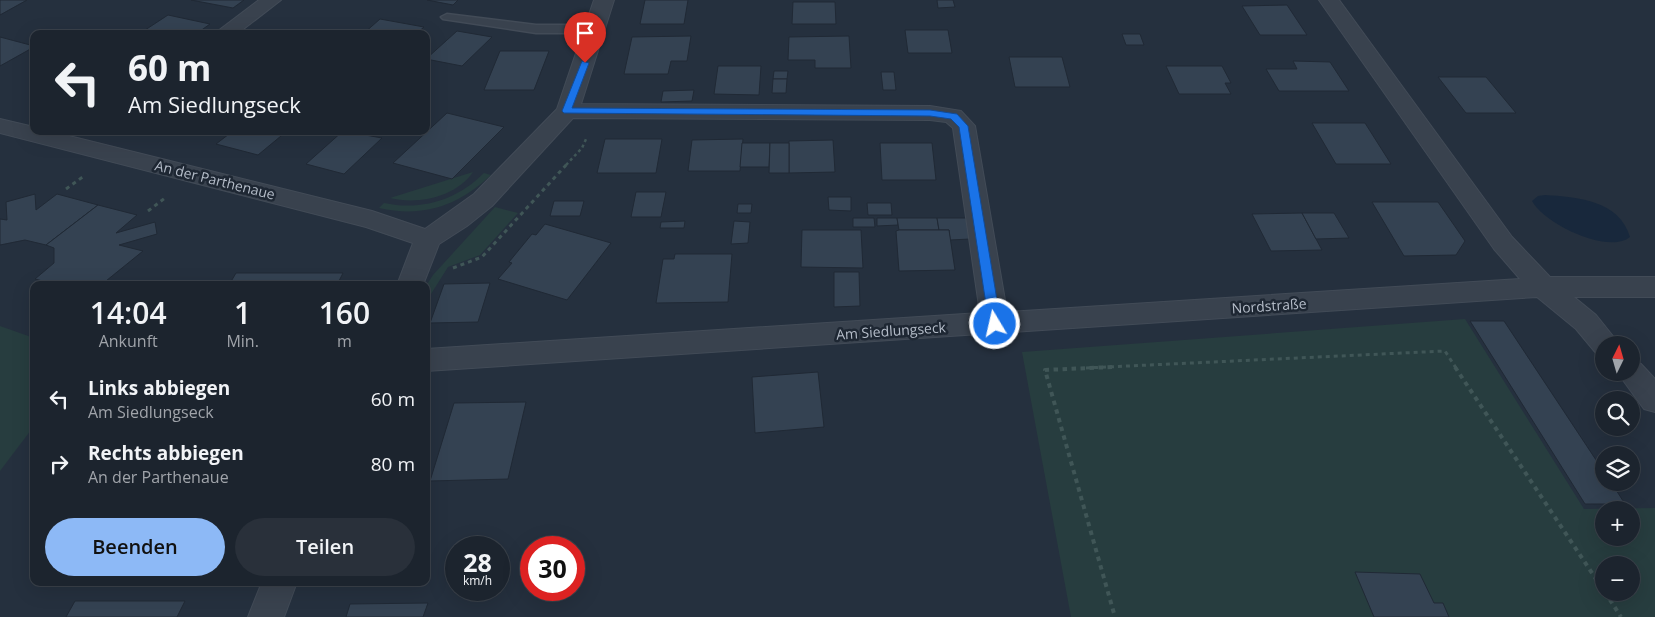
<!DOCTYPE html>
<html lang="de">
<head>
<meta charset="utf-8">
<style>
  :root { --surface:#1c242e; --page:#29303a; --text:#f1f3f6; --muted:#a0a4aa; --line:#3a414a; --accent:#8db9f6 }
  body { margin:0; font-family:"Open Sans",sans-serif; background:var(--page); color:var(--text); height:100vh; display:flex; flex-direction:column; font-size:19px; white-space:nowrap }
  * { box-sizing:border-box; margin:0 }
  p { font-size:16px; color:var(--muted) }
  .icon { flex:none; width:28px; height:28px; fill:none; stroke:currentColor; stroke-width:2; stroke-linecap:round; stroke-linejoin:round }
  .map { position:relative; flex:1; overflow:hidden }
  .sheet { position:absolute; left:30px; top:281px; width:400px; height:305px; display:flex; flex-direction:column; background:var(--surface); border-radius:10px; box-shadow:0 5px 20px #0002,0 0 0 1px var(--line) }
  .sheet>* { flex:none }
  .banner { position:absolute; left:30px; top:30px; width:400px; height:105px; border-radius:10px; box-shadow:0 5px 20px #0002,0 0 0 1px var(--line); background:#1c242e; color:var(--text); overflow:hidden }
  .needle { width:32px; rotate:5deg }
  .tools { position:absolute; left:1595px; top:336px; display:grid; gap:10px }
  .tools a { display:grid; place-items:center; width:45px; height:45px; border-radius:50%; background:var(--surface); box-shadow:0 5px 20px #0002,0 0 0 1px var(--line); font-size:25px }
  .speed { position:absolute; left:445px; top:536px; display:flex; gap:10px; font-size:25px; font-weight:700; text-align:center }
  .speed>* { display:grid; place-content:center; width:65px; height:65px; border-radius:50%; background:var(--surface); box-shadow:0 5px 20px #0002,0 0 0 1px var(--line); line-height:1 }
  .speed small { font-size:12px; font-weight:400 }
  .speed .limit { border:8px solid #d22; background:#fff; color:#111 }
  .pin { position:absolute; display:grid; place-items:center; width:42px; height:42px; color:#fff; margin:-51px -21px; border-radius:50% 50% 50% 0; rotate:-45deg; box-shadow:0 0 5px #0007 }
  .pin .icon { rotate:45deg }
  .me { position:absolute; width:55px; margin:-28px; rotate:351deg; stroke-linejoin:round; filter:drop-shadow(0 0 4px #0008) }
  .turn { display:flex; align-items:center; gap:18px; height:105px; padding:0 15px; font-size:22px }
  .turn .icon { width:65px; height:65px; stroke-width:2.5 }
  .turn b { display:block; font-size:35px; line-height:42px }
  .eta { display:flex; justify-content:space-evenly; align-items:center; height:85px; text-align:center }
  .eta b { font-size:30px; font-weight:600; line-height:35px }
  .cta { display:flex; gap:10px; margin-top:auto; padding:10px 15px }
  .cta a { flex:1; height:58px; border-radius:30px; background:var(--accent); color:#111; font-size:20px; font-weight:600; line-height:58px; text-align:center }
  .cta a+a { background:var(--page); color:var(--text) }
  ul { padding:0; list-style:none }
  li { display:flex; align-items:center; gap:15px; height:65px; padding:0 15px }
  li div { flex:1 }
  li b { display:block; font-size:19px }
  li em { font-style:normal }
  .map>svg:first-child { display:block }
  .green { fill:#273d3f; fill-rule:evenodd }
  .water { fill:#18283c }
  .building { fill:#344252; stroke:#202935 }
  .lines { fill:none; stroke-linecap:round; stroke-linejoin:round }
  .service-casing { stroke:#424b57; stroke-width:3 }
  .minor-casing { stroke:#424b57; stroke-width:2 }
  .path-far2 { stroke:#405657; stroke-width:2.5; stroke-dasharray:3 3; stroke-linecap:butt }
  .path-far1 { stroke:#405657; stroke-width:3; stroke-dasharray:4 4; stroke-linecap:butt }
  .path { stroke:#405657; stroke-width:4; stroke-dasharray:4.5 4.5; stroke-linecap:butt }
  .service { fill:#39424e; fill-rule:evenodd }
  .minor { fill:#39424e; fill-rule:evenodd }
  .route { fill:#1a73e8; stroke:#114b97 }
  .labels { text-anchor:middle; stroke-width:5; stroke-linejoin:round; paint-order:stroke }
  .street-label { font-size:14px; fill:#b5bdc9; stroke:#1e2733 }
</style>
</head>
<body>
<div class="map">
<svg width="1655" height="617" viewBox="0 0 1655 617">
  <rect width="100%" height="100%" fill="#25303e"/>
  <!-- green -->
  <g class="green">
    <path d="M473 172C456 197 418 205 390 198Z"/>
    <path d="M484 173 491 175C458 206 423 218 379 208L384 203C422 211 457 200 484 173Z"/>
    <polygon points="495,207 518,213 480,255 448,267 426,302 426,286 433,275"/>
    <path d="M1465 319 1584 509 1655 508V617H1071L1022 352ZM1604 510H1631V538H1604ZM1604 565H1631V592H1604Z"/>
    <polygon points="0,326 34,338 34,426 0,471"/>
  </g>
  <!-- water -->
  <path class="water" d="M1545 195C1577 197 1619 200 1630 237 1608 255 1543 223 1532 201L1538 196Z"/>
  <!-- building -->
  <g class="building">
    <polygon points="0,0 27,0 0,15"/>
    <polygon points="191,0 244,0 233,8"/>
    <polygon points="427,0 458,0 453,5"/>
    <polygon points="645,0 688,0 684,24 640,24"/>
    <polygon points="937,0 953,0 955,7 938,8"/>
    <polygon points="793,2 835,2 836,24 792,24"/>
    <polygon points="1287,5 1307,35 1260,35 1242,6"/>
    <polygon points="168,15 210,24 196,34 139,34"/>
    <polygon points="380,19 424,27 416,34 363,34"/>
    <polygon points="905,30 948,30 952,53 908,53"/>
    <polygon points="457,31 492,37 462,66 426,59"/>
    <polygon points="1122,34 1140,34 1144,45 1126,45"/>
    <polygon points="691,36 687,61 671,61 668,74 624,74 632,37"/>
    <polygon points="849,36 851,68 815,68 815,60 788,60 789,37"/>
    <polygon points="0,37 34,46 34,47 0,66"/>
    <polygon points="500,51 549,51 534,90 484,90"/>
    <polygon points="1009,57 1062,57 1070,87 1015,87"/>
    <polygon points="1293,61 1330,62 1349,91 1279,91 1266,69 1297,69"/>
    <polygon points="718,66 761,66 759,95 714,94"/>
    <polygon points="1166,66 1222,66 1231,83 1225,83 1231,94 1179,94"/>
    <polygon points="774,71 788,71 787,79 773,79"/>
    <polygon points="881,72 894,72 896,90 883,90"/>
    <polygon points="1438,77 1486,77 1516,113 1466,113"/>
    <polygon points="773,79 787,79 786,93 772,93"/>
    <polygon points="694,90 692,101 661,102 663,91"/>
    <polygon points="447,113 504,127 452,179 393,163"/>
    <polygon points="1312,123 1365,123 1391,164 1336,164"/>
    <polygon points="233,131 287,131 258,155 216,144"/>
    <polygon points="343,131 382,138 344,174 306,164"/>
    <polygon points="605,139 662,139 656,173 597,173"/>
    <polygon points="743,139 740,171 688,171 692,140"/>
    <polygon points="833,140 835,172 789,173 789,141"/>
    <polygon points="742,143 770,143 769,167 740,167"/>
    <polygon points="770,143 789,143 789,173 769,173"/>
    <polygon points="880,143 932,143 936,180 882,180"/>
    <polygon points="636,192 666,192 661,217 631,217"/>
    <polygon points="35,194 36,210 57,194 98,205 46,245 25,240 0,245 0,219 7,220 6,202"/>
    <polygon points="828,197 851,197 851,211 829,210"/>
    <polygon points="554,201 584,201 580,216 550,216"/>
    <polygon points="1372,202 1438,202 1465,241 1456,255 1404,256"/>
    <polygon points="867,203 891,203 892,215 868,215"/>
    <polygon points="738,204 752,204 751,213 737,213"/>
    <polygon points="98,205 137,215 116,233 155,222 157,234 119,245 143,251 101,285 58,285 35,279 54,263 54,248 46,245"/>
    <polygon points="1302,213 1322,250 1271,251 1252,214"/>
    <polygon points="1302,213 1334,213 1349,238 1316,239"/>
    <polygon points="853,218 874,218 875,227 853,227"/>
    <polygon points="877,218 897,218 898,225 877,226"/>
    <polygon points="897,218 937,218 939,230 899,230"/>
    <polygon points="937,218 966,218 970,239 950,240 949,230 939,230"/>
    <polygon points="685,221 684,228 660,228 661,222"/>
    <polygon points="734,221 750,222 748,243 731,244"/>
    <polygon points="545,224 611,243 567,300 498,279 512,263 509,262 532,234 536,235"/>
    <polygon points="802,230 861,230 863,268 801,267"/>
    <polygon points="899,230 949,230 955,270 899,271 896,231"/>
    <polygon points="675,254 732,254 728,302 656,303 663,259 674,259"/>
    <polygon points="834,272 859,272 860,306 834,307"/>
    <polygon points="236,273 343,273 337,285 229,285"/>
    <polygon points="490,283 478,322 430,323 444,284"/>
    <polygon points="1470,321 1504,321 1604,472 1604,482 1611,482 1625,504 1585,504"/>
    <polygon points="818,372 824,427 755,433 752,377"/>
    <polygon points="526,402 508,479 430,481 454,403"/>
    <polygon points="1355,572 1420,574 1434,603 1443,603 1449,617 1374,617"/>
    <polygon points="75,601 185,601 177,617 66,617"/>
    <polygon points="428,603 423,617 346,617 350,604"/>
  </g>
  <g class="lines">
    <!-- service casing -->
    <g class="service-casing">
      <polygon id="service" points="447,14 536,25 595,25 601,29 595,33 536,33 443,19 441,17"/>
    </g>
    <!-- minor casing -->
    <g class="minor-casing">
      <g id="minor">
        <polygon points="259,0 281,0 237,34 214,34"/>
        <polygon points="594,0 614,0 581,104 930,106 961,111 975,126 1007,312 1520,279 1494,249 1319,0 1339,0 1512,237 1550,277 1655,277 1655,297 1574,297 1596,315 1620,345 1604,345 1604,355 1596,353 1576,329 1537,297 426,371 426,349 980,313 953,128 946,122 930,120 573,118 492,206 467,226 439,244 423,285 397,285 413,243 366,227 0,133 0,119 34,127 34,131 49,131 372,211 425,229 474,194 557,109"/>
        <polygon points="1631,361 1641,364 1655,379 1655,412 1644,409 1617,372 1631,372"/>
        <polygon points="262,582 297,582 284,617 248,617"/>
      </g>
    </g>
    <!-- path-far2 -->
    <polyline class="path-far2" points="566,165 582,148 586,139"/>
    <!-- path-far1 -->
    <g class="path-far1">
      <polyline points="66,189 84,176"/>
      <polyline points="148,211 165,198"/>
      <polyline points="453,268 482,257 567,164"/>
      <polyline points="1086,368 1445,351 1456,368"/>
    </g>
    <!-- path -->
    <g class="path">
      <polyline points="1112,367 1045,370 1115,617"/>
      <polyline points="1455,367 1604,591"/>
      <polyline points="1605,592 1621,617"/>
    </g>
    <!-- service -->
    <use href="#service" class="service"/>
    <!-- minor -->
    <use href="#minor" class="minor"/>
  </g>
  <!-- route -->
  <polygon class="route" points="582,61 589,63 572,108 930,110 957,114 968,126 1001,324 999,327 991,327 989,324 959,127 951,119 930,116 564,113 562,111"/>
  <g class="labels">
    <!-- street labels -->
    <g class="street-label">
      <text transform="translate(215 180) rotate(14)" y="5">An der Parthenaue</text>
      <text transform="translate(1269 306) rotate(-4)" y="5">Nordstraße</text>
      <text transform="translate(891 331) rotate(-4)" y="5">Am Siedlungseck</text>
    </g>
  </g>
</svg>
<div class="tools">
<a><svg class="needle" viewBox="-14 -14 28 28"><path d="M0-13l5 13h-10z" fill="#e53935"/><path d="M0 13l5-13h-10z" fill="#a0a4aa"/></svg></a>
<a><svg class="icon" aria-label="search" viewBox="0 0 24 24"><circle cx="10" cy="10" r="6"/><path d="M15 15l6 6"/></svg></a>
<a><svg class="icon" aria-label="layers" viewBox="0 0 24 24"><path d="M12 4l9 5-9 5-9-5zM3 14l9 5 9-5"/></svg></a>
<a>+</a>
<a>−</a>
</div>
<div class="speed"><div>28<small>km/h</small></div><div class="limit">30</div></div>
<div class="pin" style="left:585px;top:63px;background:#d93025"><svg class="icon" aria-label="arrive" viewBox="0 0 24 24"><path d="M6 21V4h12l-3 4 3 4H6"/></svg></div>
<svg class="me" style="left:995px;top:324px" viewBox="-20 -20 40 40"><circle r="17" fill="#1a73e8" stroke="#fff" stroke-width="3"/><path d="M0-11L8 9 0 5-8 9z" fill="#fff"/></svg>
<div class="banner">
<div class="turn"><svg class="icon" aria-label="left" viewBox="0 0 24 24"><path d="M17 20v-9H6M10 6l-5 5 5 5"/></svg><div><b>60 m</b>Am Siedlungseck</div></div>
</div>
<section class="sheet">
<div class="eta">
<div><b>14:04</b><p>Ankunft</p></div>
<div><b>1</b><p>Min.</p></div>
<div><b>160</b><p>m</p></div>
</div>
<ul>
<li><svg class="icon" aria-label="left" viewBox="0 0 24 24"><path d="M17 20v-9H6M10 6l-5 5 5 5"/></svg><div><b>Links abbiegen</b><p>Am Siedlungseck</p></div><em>60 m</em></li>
<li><svg class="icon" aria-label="right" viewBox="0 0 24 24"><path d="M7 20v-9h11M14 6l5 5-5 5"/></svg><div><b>Rechts abbiegen</b><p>An der Parthenaue</p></div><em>80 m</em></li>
</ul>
<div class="cta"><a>Beenden</a><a>Teilen</a></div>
</section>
</div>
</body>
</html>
